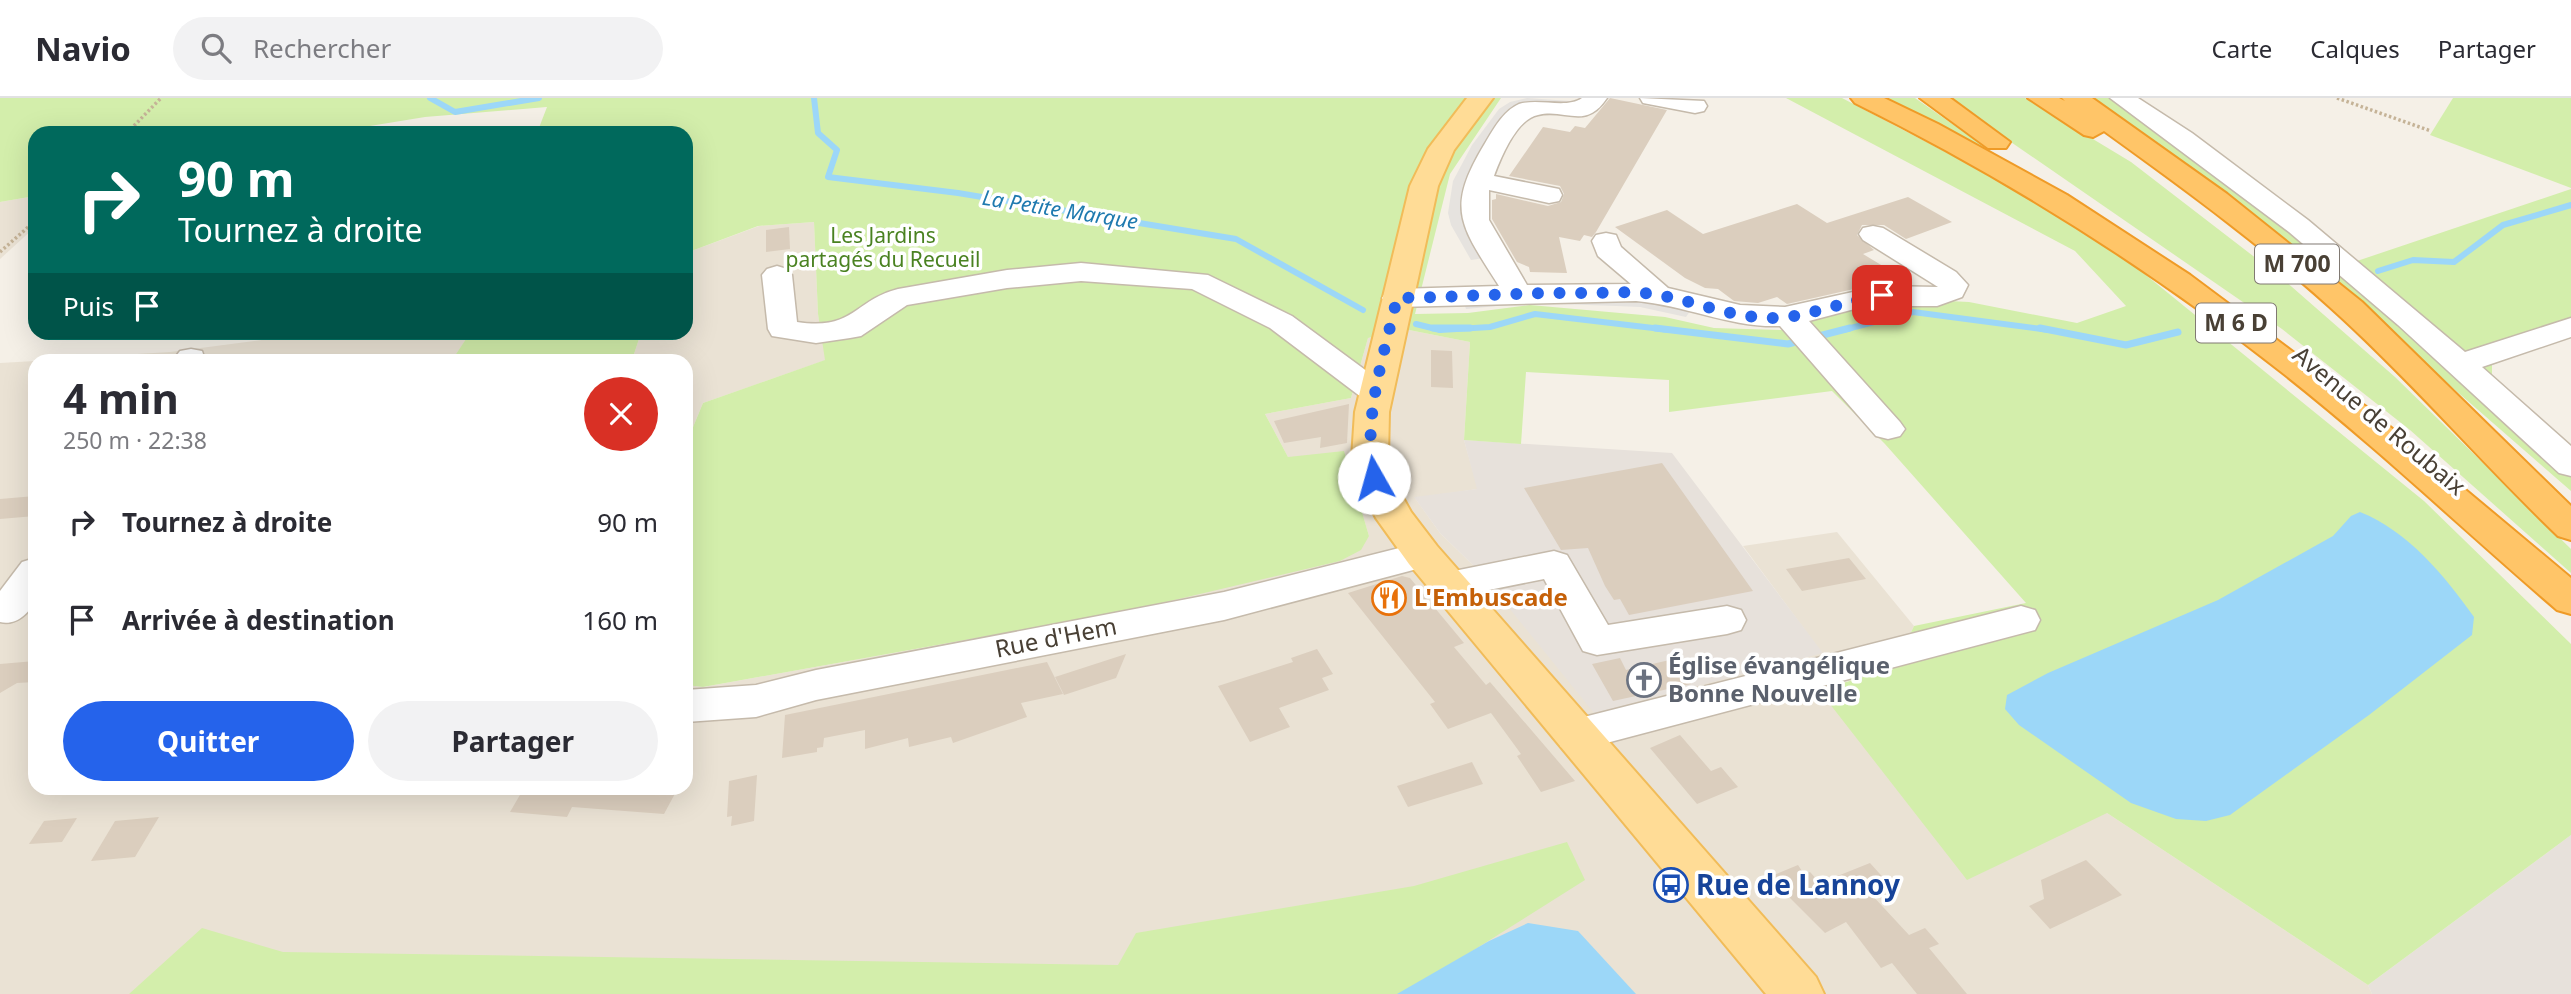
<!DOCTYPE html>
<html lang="fr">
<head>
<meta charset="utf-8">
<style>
  :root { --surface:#fff; --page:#f2f2f3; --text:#2b2b33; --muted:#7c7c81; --line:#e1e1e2; --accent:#2563eb }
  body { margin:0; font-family:"Noto Sans",sans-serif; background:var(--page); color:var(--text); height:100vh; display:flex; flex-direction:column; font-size:26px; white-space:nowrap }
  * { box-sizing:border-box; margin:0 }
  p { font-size:23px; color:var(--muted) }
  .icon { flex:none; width:38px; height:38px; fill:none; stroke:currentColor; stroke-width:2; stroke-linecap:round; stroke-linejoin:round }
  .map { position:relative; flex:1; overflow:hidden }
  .drawer { position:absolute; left:28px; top:256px; width:665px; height:441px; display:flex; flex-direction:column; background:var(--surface); border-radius:21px; box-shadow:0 7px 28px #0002 }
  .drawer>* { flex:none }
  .top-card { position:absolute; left:28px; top:28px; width:665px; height:214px; border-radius:21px; box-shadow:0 7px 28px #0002; background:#00695c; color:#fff; overflow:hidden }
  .pin { position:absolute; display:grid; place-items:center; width:60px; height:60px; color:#fff; margin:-30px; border-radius:14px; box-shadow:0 4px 10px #0006 }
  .me { position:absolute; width:77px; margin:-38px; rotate:353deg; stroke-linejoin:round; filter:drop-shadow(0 0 5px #0008) }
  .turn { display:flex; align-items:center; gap:24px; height:147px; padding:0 35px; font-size:32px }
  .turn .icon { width:91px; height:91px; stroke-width:2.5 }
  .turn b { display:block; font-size:49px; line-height:60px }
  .then { display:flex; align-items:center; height:66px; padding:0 35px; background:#0003; gap:14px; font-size:26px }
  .round { display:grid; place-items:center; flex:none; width:74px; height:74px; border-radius:37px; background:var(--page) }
  .headline { display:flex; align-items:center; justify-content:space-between; height:119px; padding:0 35px }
  h1 { font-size:42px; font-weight:700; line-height:52px }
  .primary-button { display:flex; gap:14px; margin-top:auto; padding:14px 35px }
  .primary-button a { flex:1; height:80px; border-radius:42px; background:var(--accent); color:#fff; font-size:28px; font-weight:700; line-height:80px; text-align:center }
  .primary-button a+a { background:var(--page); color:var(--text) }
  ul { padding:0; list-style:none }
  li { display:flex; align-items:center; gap:21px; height:98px; padding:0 35px }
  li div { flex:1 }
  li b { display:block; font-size:26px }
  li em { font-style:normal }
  header { display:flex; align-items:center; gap:42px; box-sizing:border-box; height:98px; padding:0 35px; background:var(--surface); border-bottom:2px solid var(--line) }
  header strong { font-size:33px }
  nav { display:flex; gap:38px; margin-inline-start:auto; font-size:24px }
  .search { width:490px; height:63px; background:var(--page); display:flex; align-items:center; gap:18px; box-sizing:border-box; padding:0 24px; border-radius:38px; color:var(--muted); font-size:26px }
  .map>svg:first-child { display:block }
  .residential { fill:#eae2d4 }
  .industrial { fill:#e7e1db }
  .green { fill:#d3eeab }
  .parking { fill:#e6e3df }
  .water { fill:#9cd7f8 }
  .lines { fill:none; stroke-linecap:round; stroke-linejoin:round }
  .stream-far1 { stroke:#9cd7f8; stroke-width:6 }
  .stream { stroke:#9cd7f8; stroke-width:7 }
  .building { fill:#dbcebe }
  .minor-casing { stroke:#c5baab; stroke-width:3 }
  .major-casing { stroke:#f1bc59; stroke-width:4 }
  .highway-casing { stroke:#ef9b27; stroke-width:4 }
  .path { stroke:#c5b397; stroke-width:3.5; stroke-dasharray:2.5 2.5; stroke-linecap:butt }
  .minor { fill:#fff; fill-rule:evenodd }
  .major { fill:#ffdc96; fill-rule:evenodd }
  .highway { fill:#ffc568; fill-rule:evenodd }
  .route { stroke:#2563eb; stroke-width:12; stroke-dasharray:0 21.6 }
  .labels { text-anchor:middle; stroke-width:7; stroke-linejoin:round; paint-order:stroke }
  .far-water-label { font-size:21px; font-style:italic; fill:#1f7aaf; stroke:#fff }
  .far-park-label { font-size:21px; fill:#4a8221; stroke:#fff }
  .shield { fill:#fff; stroke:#807972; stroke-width:2 }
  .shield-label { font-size:23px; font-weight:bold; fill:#494035 }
  .street-label { font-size:24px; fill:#494035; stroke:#fff }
  .food-label { font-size:24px; font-weight:bold; fill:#c56008; stroke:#fff; text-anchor:start }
  .worship-label { font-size:24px; font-weight:bold; fill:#5b616d; stroke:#fff; text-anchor:start }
  .near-transit-label { font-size:28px; font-weight:bold; fill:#164399; stroke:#fff; text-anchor:start }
</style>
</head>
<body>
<header>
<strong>Navio</strong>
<div class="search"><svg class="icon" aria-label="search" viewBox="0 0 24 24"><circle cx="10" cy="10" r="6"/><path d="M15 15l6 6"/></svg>Rechercher</div>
<nav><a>Carte</a><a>Calques</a><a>Partager</a></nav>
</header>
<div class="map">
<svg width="2571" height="896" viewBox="0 0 2571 896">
  <rect width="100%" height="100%" fill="#f5f0e7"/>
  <!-- residential -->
  <g class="residential">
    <polygon points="35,98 35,129 0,161 0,104"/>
    <polygon points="814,124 818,216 826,262 703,305 686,346 686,262 632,262 641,235 686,234 686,155 759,128"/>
    <polygon points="1409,232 1470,244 1464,342 1478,391 1415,400 1440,435 1479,473 1822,555 1743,448 1837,434 1914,528 1894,570 1820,591 2107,715 2368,887 2372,896 0,896 0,265 35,263 35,690 686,690 686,587 703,589 1132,512 1369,438 1360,408 1288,359 1265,316 1351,300 1368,240"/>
    <polygon points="322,234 463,234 462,237 469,237 452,262 38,262 170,254"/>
  </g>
  <!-- industrial -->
  <g class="industrial">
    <polygon points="1464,342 1672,355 1823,555 1594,615 1479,473 1440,435 1414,399 1477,391"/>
    <polygon points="2571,737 2571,896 2372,896 2368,887"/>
  </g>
  <!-- green -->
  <g class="green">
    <polygon points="0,0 1501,0 1450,76 1415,216 1468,215 1530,207 1665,219 1714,230 1781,232 1889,200 1969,204 2077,225 2126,208 2075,153 1786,0 1842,0 2024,95 2120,156 2424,403 2571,546 2571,737 2368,887 2107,715 1967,782 1819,592 1894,570 1914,528 2026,505 1885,346 1832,293 1669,314 1669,282 1526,274 1521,346 1464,342 1470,244 1409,232 1368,240 1351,300 1265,316 1288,359 1344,353 1369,438 1361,452 1340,463 1132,512 703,589 686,587 686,346 703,305 825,262 818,216 814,124 758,128 686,155 686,35 537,35 547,9 425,19 327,35 35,35 35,98 0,104"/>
    <polygon points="1881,0 1915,0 2001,60 1896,7"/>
    <polygon points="1947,0 2025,0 2131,64 2283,181 2395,279 2571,451 2571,475 2410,332 2282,231"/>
    <polygon points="2089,0 2129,0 2211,51 2357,163 2571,91 2571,237 2492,267 2492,277 2498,291 2571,358 2571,393 2313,168 2183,65"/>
    <polygon points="2453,0 2571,0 2571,90 2430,37"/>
    <polygon points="463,235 463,234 641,235 632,262 452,262 468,238 461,238"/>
    <polygon points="1567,744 1585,782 1404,896 129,896 202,830 283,854 1118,867 1136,835 1414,788"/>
  </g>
  <!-- parking -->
  <g class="parking">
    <polygon points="1527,0 1570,3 1568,8 1537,5 1471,71 1462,103 1464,121 1484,160 1471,162 1451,127 1448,115 1453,83 1472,47 1499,11 1510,4"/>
    <polygon points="1608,199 1661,204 1690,213 1686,219 1640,209 1616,208 1528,205 1466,211 1463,202"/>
  </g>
  <!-- water -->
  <g class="water">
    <path d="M2360 414C2408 433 2445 478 2474 519L2472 537 2369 617 2230 717 2206 723 2176 721 2131 705 2019 627 2005 611 2007 597 2048 575 2218 502 2333 438 2351 418Z"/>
    <polygon points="1528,825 1578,833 1636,896 1397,896 1489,843"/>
  </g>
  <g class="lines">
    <!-- stream-far1 -->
    <g class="stream-far1">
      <polyline points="430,0 455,14 539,0"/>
      <polyline points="814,0 818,35 837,52 828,79 958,95 1236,141 1363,212"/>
      <polyline points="2378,173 2413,162 2454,164 2503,127 2571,107"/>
      <polyline points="1416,226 1440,232"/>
      <polyline points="1440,232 1490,229 1535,216 1670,232"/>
      <polyline points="1843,232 1913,214 2049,232"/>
    </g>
    <!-- stream -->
    <g class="stream">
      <polyline points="1433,230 1470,230"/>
      <polyline points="1655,230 1788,246 1850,230"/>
      <polyline points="2040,230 2126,247 2178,234"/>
    </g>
  </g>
  <!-- building -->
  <g class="building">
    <polygon points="1610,0 1667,12 1596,134 1592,139 1584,137 1580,143 1559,139 1567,175 1530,174 1529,169 1517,164 1492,121 1492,102 1496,101 1496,96 1548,108 1561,104 1564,96 1560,88 1509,78 1543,29 1570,34 1575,28 1585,30"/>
    <polygon points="1908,99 1952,124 1906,141 1884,127 1862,127 1857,137 1874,152 1863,156 1896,176 1854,191 1787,206 1777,199 1758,205 1734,203 1718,191 1705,190 1685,180 1615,129 1667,112 1703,136 1797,106 1827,125"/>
    <polygon points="789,129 790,151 766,154 766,132"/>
    <polygon points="1431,252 1452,253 1453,290 1431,289"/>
    <polygon points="1349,306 1347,345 1320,350 1321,339 1284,345 1274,323"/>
    <polygon points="1662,365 1753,493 1629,517 1620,501 1614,502 1605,488 1588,450 1561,452 1524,390"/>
    <polygon points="35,398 35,418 0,421 0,401"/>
    <polygon points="1849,460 1866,481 1802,493 1786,471"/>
    <polygon points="1402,478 1410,480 1464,545 1454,549 1486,587 1490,584 1575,683 1541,694 1517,658 1521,656 1491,615 1448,631 1430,606 1435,604 1348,495"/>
    <polygon points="1317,551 1333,576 1322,580 1329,592 1279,610 1290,629 1250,644 1218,588 1293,564 1291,560"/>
    <polygon points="1126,556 1116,580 1064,597 1055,579"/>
    <polygon points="1620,560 1626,572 1674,561 1691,586 1613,603 1592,566"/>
    <polygon points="35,563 35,584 17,585 0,595 0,566"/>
    <polygon points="1047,564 1063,596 1021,605 1027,619 953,645 951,639 909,649 908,640 865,651 865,632 824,640 823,649 817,650 817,654 782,660 785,617"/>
    <polygon points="1680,637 1711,673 1721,669 1738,689 1697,706 1650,650"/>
    <polygon points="1472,664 1483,686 1408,709 1397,688"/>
    <polygon points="757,677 754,723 731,728 732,718 727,719 729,683"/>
    <polygon points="524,690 678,690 664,716 572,709 567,719 510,714"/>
    <polygon points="159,719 135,759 91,763 115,723"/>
    <polygon points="77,720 62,744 29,746 44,723"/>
    <polygon points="2086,762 2122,797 2050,831 2029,808 2044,801 2041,782"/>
    <polygon points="1870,765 1889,786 1871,796 1909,837 1925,830 1939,846 1929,850 1967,896 1917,896 1892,865 1881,870 1846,824 1825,835 1769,779 1798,767 1804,776 1810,774 1820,785"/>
  </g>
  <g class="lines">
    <!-- minor casing -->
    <g class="minor-casing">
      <g id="minor">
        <path d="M1582 0H1607C1585 33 1566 10 1538 17 1517 21 1501 59 1494 78L1559 91 1562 97 1559 103 1549 105 1489 92V122L1527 187 1631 186 1598 158 1592 143 1596 137 1606 135 1616 137 1621 149 1668 190 1740 207 1785 209 1880 188 1938 189 1863 142 1859 136 1863 130 1873 128 1883 130 1956 174 1968 187 1962 199 1937 208H1866L1809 223 1900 324 1905 331 1900 338 1888 341 1876 338 1780 228C1731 230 1685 207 1636 203L1397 209 1386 206 1382 200 1386 194 1397 191 1499 188C1461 128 1445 112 1484 47 1493 32 1503 13 1519 6 1539 0 1567 11 1582 0Z"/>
        <polygon points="1640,0 1704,3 1707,8 1704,13 1695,15 1643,5"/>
        <polygon points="2110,0 2138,0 2192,35 2308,122 2465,254 2571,220 2571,239 2482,269 2571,348 2571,378 2559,375 2398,227 2289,134"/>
        <path d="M1081 165 1208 177 1292 218 1387 288 1392 295 1387 302 1376 305 1365 302 1270 230 1192 191 1081 183 1007 190 907 207 861 238 850 240 816 245 772 238 768 231 762 177 767 171 777 168 787 171 792 177 797 224C854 233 854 202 898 191L1007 172Z"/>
        <polygon points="191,251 202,253 205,262 173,262 180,253"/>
        <polygon points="1423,444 1436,448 1442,457 1436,466 1224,522 816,602 756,619 686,624 686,592 756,587 816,572 1224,494"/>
        <polygon points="1554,453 1567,457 1608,527 1727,508 1741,512 1746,522 1741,532 1727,536 1597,557 1583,553 1544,481 1449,500 1436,496 1430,487 1436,478 1449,474"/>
        <path d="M35 460C35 472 38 490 35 501 30 516 15 528 0 524V493L22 464Z"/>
        <polygon points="2021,508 2035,512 2040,522 2035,532 1576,653 1561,649 1555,637 1561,625 1576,621"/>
      </g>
    </g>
    <!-- major casing -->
    <g class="major-casing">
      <polygon id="major" points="1467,0 1493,0 1454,52 1438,88 1389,314 1388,360 1392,380 1411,414 1437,448 1816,879 1824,896 1766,896 1409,466 1376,420 1356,380 1352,360 1355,314 1410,88 1428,51"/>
    </g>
    <!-- highway casing -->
    <g class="highway-casing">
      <g id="highway">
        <path d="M1851 0H1884L1938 26 2067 97 2190 177 2365 308 2571 480V516L2557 512C2466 434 2379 351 2284 276 2151 171 2008 81 1855 5Z"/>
        <polygon points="1920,0 1950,0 2010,44 2006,50 1988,50"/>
        <path d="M2028 0H2059L2065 3 2062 0H2092L2227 96 2362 204 2571 408V442L2558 438C2484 367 2417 289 2342 220 2268 152 2186 92 2104 33L2093 39 2084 37Z"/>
      </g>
    </g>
    <!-- path -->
    <g class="path">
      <polyline points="2337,0 2431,33"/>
      <polyline points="127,35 161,0"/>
      <polyline points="0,154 35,123"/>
    </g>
    <!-- minor -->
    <use href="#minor" class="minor"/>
    <!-- major -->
    <use href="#major" class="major"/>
    <!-- highway -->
    <use href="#highway" class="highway"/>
  </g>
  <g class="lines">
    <!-- route -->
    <path class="route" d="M1374 380C1362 320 1384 258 1397 200 1461 199 1525 194 1589 195 1610 195 1632 193 1653 196 1698 203 1741 225 1789 219 1820 214 1850 202 1882 197"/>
  </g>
  <!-- icons -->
  <defs>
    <g id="restaurant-ring" transform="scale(1.75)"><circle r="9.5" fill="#fff" stroke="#e8710a" stroke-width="1.5"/><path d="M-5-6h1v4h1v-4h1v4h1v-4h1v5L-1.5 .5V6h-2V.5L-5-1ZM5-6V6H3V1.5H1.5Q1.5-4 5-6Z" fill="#e8710a"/></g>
    <g id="church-ring" transform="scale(1.75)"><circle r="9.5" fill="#fff" stroke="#6b7280" stroke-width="1.5"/><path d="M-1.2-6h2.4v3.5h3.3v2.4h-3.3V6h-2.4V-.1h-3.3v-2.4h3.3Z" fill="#6b7280"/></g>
    <g id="bus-ring" transform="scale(1.75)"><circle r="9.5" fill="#fff" stroke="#1a4fb4" stroke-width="1.5"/><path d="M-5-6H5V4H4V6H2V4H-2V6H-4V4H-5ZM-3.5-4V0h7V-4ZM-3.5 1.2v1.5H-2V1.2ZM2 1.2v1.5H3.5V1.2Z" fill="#1a4fb4"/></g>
  </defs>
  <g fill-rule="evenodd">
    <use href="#restaurant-ring" x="1389" y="500"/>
    <use href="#church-ring" x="1644" y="582"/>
    <use href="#bus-ring" x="1671" y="787"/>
  </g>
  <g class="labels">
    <!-- far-water labels -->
    <g class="far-water-label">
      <text transform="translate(1060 112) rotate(9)" y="7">La Petite Marque</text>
    </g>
    <!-- far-park labels -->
    <g class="far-park-label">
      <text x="883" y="145">Les Jardins<tspan x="883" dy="24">partagés du Recueil</tspan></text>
    </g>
    <!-- shield labels -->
    <g class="shield">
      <rect x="2255" y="146.5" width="84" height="39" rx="5"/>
      <rect x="2196" y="205.5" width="80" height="39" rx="5"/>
    </g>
    <g class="shield-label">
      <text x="2297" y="174">M 700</text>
      <text x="2236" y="233">M 6 D</text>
    </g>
    <!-- street labels -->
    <g class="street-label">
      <text transform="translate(2379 323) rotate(40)" y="8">Avenue de Roubaix</text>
      <text transform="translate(1056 540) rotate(-11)" y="8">Rue d'Hem</text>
    </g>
    <!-- food labels -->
    <g class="food-label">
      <text x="1414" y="508">L'Embuscade</text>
    </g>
    <!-- worship labels -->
    <g class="worship-label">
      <text x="1668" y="576">Église évangélique<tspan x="1668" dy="28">Bonne Nouvelle</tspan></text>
    </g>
    <!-- near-transit labels -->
    <g class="near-transit-label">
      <text x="1696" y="797">Rue de Lannoy</text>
    </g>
  </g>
</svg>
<div class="pin" style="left:1882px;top:197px;background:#d93025"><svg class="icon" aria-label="arrive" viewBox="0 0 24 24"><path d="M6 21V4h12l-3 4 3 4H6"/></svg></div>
<svg class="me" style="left:1374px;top:380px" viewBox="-20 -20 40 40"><circle r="19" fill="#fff"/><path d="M0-13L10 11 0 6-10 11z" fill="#2563eb"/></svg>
<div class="top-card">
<div class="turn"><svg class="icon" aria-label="right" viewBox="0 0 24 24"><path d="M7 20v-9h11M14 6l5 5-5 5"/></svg><div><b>90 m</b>Tournez à droite</div></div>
<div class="then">Puis<svg class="icon" aria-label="arrive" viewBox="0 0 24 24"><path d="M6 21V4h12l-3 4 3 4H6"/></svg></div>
</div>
<section class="drawer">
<div class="headline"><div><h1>4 min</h1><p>250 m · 22:38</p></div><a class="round" style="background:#d93025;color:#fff"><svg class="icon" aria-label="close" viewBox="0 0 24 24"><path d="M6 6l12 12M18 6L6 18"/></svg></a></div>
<ul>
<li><svg class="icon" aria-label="right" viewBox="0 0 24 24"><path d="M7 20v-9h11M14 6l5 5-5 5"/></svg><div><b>Tournez à droite</b></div><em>90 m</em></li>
<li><svg class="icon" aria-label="arrive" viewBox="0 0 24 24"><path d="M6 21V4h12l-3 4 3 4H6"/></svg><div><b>Arrivée à destination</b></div><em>160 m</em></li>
</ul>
<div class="primary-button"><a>Quitter</a><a>Partager</a></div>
</section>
</div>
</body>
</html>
